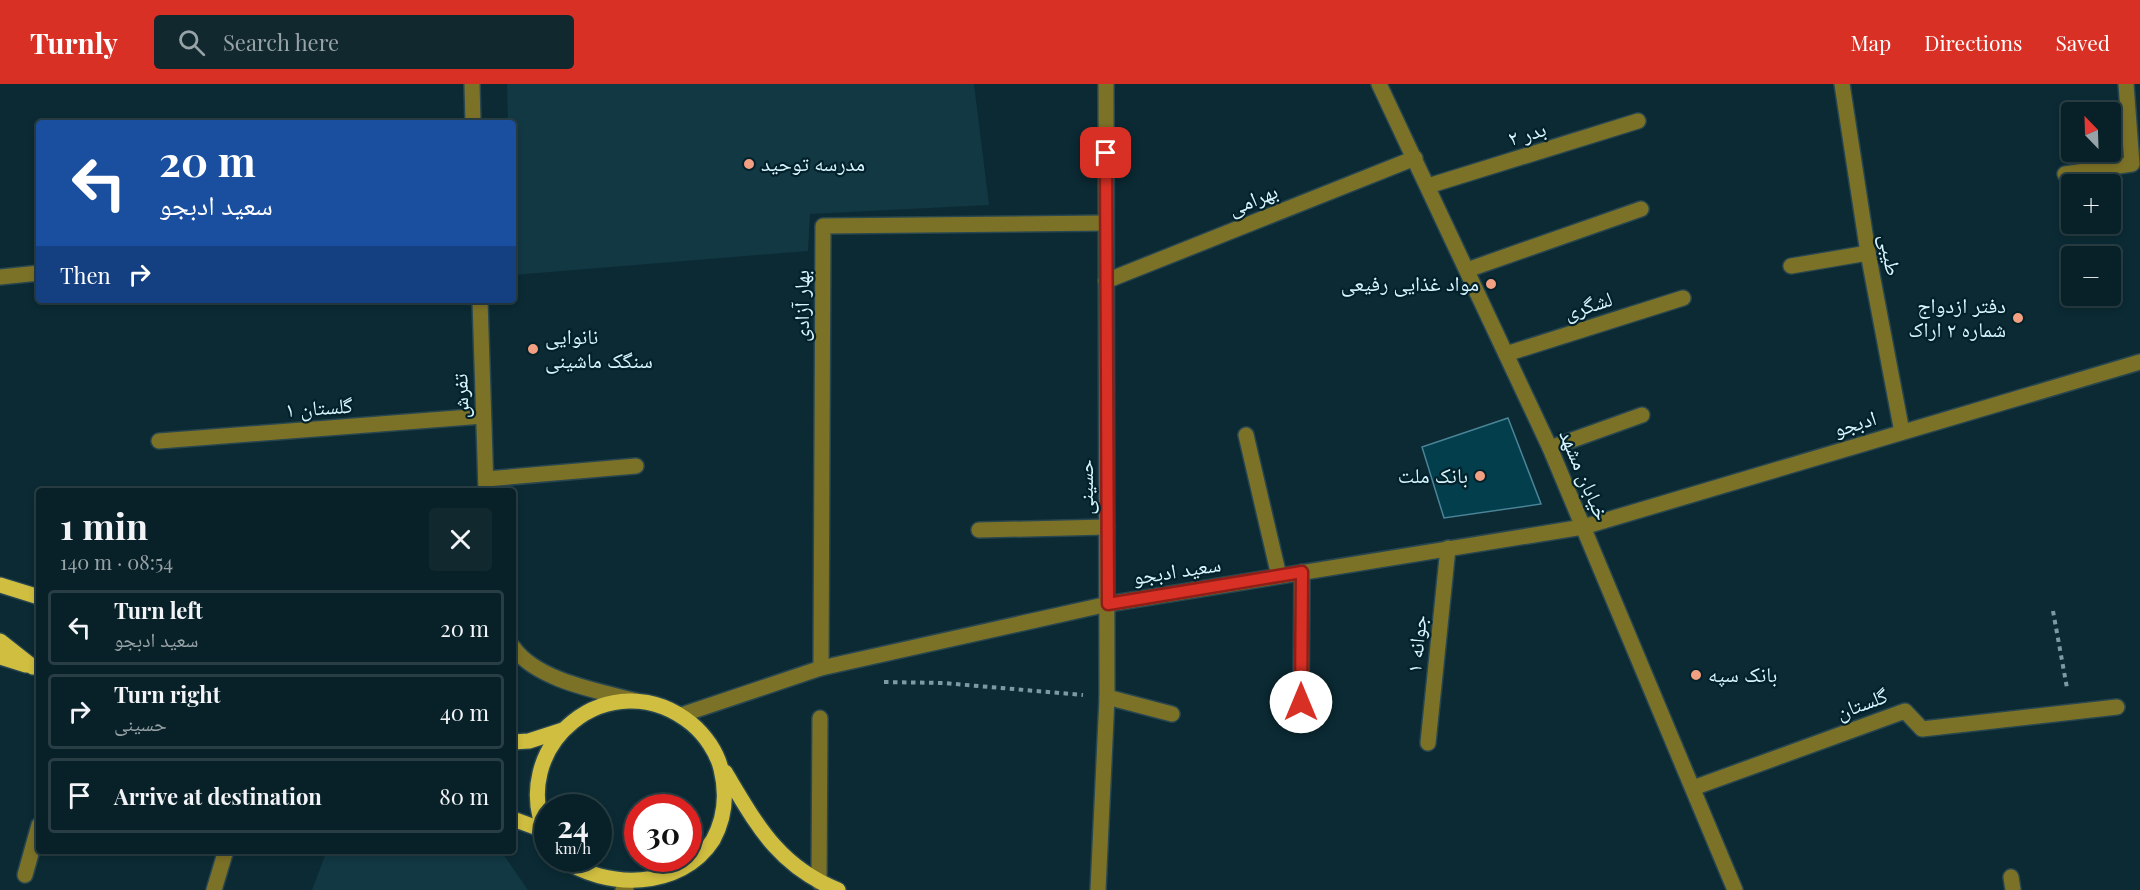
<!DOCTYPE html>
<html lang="en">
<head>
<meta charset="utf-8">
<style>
  :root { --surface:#082027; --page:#11282f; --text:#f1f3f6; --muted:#98a3a7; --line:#293e44; --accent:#d93025 }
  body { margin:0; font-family:"Playfair Display","Noto Naskh Arabic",serif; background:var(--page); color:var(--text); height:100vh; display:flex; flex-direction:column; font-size:22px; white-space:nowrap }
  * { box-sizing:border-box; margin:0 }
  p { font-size:20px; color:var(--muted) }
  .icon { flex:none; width:33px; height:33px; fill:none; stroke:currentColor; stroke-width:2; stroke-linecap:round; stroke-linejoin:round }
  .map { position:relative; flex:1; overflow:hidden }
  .drawer { position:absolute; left:36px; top:404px; width:480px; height:366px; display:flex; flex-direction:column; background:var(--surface); border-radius:6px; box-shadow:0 3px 9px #0003,0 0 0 2px var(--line) }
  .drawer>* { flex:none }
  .top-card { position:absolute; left:36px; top:36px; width:480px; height:183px; border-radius:6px; box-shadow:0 3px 9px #0003,0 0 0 2px var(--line); background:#1a4fa0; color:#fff; overflow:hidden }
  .needle { width:39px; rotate:337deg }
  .buttons { position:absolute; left:2061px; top:18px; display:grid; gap:12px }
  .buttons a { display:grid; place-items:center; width:60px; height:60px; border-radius:6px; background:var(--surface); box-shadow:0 3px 9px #0003,0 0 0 2px var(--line); font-size:30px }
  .speed { position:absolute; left:534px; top:710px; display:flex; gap:12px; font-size:30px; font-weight:700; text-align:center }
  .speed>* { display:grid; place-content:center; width:78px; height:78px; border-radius:50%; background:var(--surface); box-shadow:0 3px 9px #0003,0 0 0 2px var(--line); line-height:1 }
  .speed small { font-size:15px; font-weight:400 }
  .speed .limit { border:9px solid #d22; background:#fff; color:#111 }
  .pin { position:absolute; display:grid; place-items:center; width:51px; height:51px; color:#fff; margin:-26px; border-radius:12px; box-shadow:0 3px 9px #0006 }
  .me { position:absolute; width:66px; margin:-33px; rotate:0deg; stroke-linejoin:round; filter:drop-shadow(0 0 4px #0008) }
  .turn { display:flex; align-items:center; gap:21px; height:126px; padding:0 24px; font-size:27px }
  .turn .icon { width:78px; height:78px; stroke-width:2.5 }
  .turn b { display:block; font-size:42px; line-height:51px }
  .then { display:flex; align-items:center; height:57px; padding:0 24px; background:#0003; gap:12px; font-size:22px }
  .round { display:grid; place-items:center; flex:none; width:63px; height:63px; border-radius:6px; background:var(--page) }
  .summary { display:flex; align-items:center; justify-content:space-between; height:102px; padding:0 24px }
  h1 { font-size:36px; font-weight:700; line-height:45px }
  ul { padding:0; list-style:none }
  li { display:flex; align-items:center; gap:18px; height:75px; margin:0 12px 9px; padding:0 12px; border:3px solid var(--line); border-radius:6px }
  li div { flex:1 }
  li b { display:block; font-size:22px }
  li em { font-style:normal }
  header { display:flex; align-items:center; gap:36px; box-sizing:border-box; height:84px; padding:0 30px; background:var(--accent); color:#fff }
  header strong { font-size:28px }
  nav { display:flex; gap:33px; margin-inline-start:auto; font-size:21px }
  .search { width:420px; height:54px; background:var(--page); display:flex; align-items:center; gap:15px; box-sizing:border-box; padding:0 21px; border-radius:6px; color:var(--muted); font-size:22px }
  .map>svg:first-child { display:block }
  .built { fill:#123843 }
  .building { fill:#033e4d; stroke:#4b8497; stroke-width:1.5 }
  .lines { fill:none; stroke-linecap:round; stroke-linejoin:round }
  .minor-casing { stroke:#284650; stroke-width:18 }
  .major-casing { stroke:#284650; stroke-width:18 }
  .path { stroke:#7c9aa4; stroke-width:4; stroke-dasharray:4.5 4.5; stroke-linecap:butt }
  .minor { stroke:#7c7227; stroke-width:15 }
  .major { stroke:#cfbe3f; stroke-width:15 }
  .route-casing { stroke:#8d1f18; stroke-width:15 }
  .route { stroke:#d93025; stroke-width:10 }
  .poi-dot { fill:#f2a081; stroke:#02212a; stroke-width:2 }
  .labels { text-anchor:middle; stroke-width:4.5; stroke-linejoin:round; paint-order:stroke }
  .street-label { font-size:21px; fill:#d8f5ff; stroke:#02212a }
  .poi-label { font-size:21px; fill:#d8f5ff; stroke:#02212a; text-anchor:start }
</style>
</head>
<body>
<header>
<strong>Turnly</strong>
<div class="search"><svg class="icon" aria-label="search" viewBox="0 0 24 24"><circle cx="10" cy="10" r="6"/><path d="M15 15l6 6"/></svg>Search here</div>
<nav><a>Map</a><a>Directions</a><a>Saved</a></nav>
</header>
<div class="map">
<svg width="2140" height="806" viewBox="0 0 2140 806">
  <rect width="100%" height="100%" fill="#0b2a34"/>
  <!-- built -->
  <g class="built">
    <polygon points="507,0 974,0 989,121 810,130 808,167 513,191 513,39 508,39"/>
    <polygon points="327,766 501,767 528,806 312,806"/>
  </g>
  <!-- building -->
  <polygon class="building" points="1508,334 1541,420 1444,434 1422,363"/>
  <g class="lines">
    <!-- minor casing -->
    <g class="minor-casing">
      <g id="minor">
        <polyline points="472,0 473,39"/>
        <polyline points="1379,0 1550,364 1735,806"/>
        <polyline points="1842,0 1868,169 1902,348"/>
        <polyline points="2065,90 2132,80 2126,0"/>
        <polyline points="1428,102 1638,37"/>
        <polyline points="1791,182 1868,169"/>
        <polyline points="1467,186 1641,125"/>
        <polyline points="0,193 39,189"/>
        <polyline points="1106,197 1415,74"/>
        <polyline points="480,216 486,406"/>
        <polyline points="1506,270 1683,214"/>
        <polyline points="1246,351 1279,492"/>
        <polyline points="159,357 483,332"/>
        <polyline points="1550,364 1642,331"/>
        <polyline points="486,395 636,382"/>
        <polyline points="979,446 1107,443"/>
        <path d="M513 563C537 597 599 607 637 617"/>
        <polyline points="821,584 823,142 1106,139"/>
        <polyline points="1107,613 1172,630"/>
        <polyline points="1301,618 1302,488"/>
        <polyline points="681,631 821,584 1108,520 1583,443 2140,278"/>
        <polyline points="1428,659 1448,464"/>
        <polyline points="1693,704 1905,627 1922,645 2117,623"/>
        <polyline points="25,791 39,741"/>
        <polyline points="2011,793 2013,806"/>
        <polyline points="819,798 820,634"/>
        <polyline points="214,806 226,766"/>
        <polyline points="623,806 626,804"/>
        <polyline points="1098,806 1107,613 1106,0"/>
      </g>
    </g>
    <!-- major casing -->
    <g class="major-casing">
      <g id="major">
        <polyline points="0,501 39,513"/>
        <polyline points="0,557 33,583"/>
        <polyline points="0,573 26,581"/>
        <polyline points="513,658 529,657 563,646"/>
        <path d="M725 688C757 741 778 782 838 806"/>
        <polyline points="513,735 543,746"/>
        <path d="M548 755C503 662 611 574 692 640 705 651 717 668 721 685 727 709 725 734 713 756 681 806 605 806 561 774"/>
      </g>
    </g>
    <!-- path -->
    <g class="path">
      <polyline points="2053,527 2067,604"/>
      <polyline points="884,598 943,599 1083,611"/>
    </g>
    <!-- minor -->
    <use href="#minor" class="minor"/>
    <!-- major -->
    <use href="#major" class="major"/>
  </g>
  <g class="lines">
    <!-- route casing -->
    <g class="route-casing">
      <polyline id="route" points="1106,69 1108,520 1302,488 1301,618"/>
    </g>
    <!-- route -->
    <use href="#route" class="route"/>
  </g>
  <!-- markers -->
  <g class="poi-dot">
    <circle cx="749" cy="80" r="6"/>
    <circle cx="1491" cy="200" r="6"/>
    <circle cx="2018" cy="234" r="6"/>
    <circle cx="533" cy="265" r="6"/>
    <circle cx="1480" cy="392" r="6"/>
    <circle cx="1696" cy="591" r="6"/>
  </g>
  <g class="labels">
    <!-- street labels -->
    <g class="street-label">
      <text transform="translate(1527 50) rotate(-17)" y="7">بدر ۲</text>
      <text transform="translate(1253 116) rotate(-22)" y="7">بهرامی</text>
      <text transform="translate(1890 171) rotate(80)" y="7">طیبی</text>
      <text transform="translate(802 222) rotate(-90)" y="7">بهار آزادی</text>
      <text transform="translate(1588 222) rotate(-18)" y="7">لشگری</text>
      <text transform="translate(461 312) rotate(-92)" y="7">تفرش</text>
      <text transform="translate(319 324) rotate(-4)" y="7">گلستان ۱</text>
      <text transform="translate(1855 340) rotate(-17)" y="7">ادبجو</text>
      <text transform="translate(1584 391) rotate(67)" y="7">خیابان مشهد</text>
      <text transform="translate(1086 403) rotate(-90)" y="7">حسینی</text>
      <text transform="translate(1177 487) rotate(-9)" y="7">سعید ادبجو</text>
      <text transform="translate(1417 560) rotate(-84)" y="7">جوانه ۱</text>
      <text transform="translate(1862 620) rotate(-20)" y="7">گلستان</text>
    </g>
    <!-- poi labels -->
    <g class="poi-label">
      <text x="761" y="87">مدرسه توحید</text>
      <text x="1479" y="207" text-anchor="end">مواد غذایی رفیعی</text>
      <text x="2006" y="229" text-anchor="end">دفتر ازدواج<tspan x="2006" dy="24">شماره ۲ اراک</tspan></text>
      <text x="545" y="260">نانوایی<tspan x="545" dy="24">سنگک ماشینی</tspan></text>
      <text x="1468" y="399" text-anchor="end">بانک ملت</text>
      <text x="1708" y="598">بانک سپه</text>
    </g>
  </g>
</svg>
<div class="buttons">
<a><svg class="needle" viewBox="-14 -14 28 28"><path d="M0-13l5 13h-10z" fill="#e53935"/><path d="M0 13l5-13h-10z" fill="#98a3a7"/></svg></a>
<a>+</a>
<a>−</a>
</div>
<div class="speed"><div>24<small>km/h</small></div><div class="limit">30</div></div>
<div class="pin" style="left:1106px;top:69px;background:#d93025"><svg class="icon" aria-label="arrive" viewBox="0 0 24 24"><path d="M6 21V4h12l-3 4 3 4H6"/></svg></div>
<svg class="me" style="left:1301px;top:618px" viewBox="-20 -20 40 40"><circle r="19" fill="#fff"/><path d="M0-13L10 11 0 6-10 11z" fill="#d93025"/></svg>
<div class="top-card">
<div class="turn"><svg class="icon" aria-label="left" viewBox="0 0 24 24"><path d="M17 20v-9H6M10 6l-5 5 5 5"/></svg><div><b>20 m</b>سعید ادبجو</div></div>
<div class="then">Then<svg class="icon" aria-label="right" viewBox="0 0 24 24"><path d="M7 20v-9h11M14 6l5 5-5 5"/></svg></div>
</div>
<section class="drawer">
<div class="summary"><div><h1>1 min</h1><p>140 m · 08:54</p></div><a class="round"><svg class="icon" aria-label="close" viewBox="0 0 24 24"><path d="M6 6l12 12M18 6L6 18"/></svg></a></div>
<ul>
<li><svg class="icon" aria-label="left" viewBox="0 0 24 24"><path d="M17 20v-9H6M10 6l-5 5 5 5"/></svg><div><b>Turn left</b><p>سعید ادبجو</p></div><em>20 m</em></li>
<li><svg class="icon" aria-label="right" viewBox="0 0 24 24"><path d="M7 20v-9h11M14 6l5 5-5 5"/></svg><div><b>Turn right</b><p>حسینی</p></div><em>40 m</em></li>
<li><svg class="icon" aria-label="arrive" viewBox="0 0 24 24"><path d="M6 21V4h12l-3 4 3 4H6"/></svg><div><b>Arrive at destination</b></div><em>80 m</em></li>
</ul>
</section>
</div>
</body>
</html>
